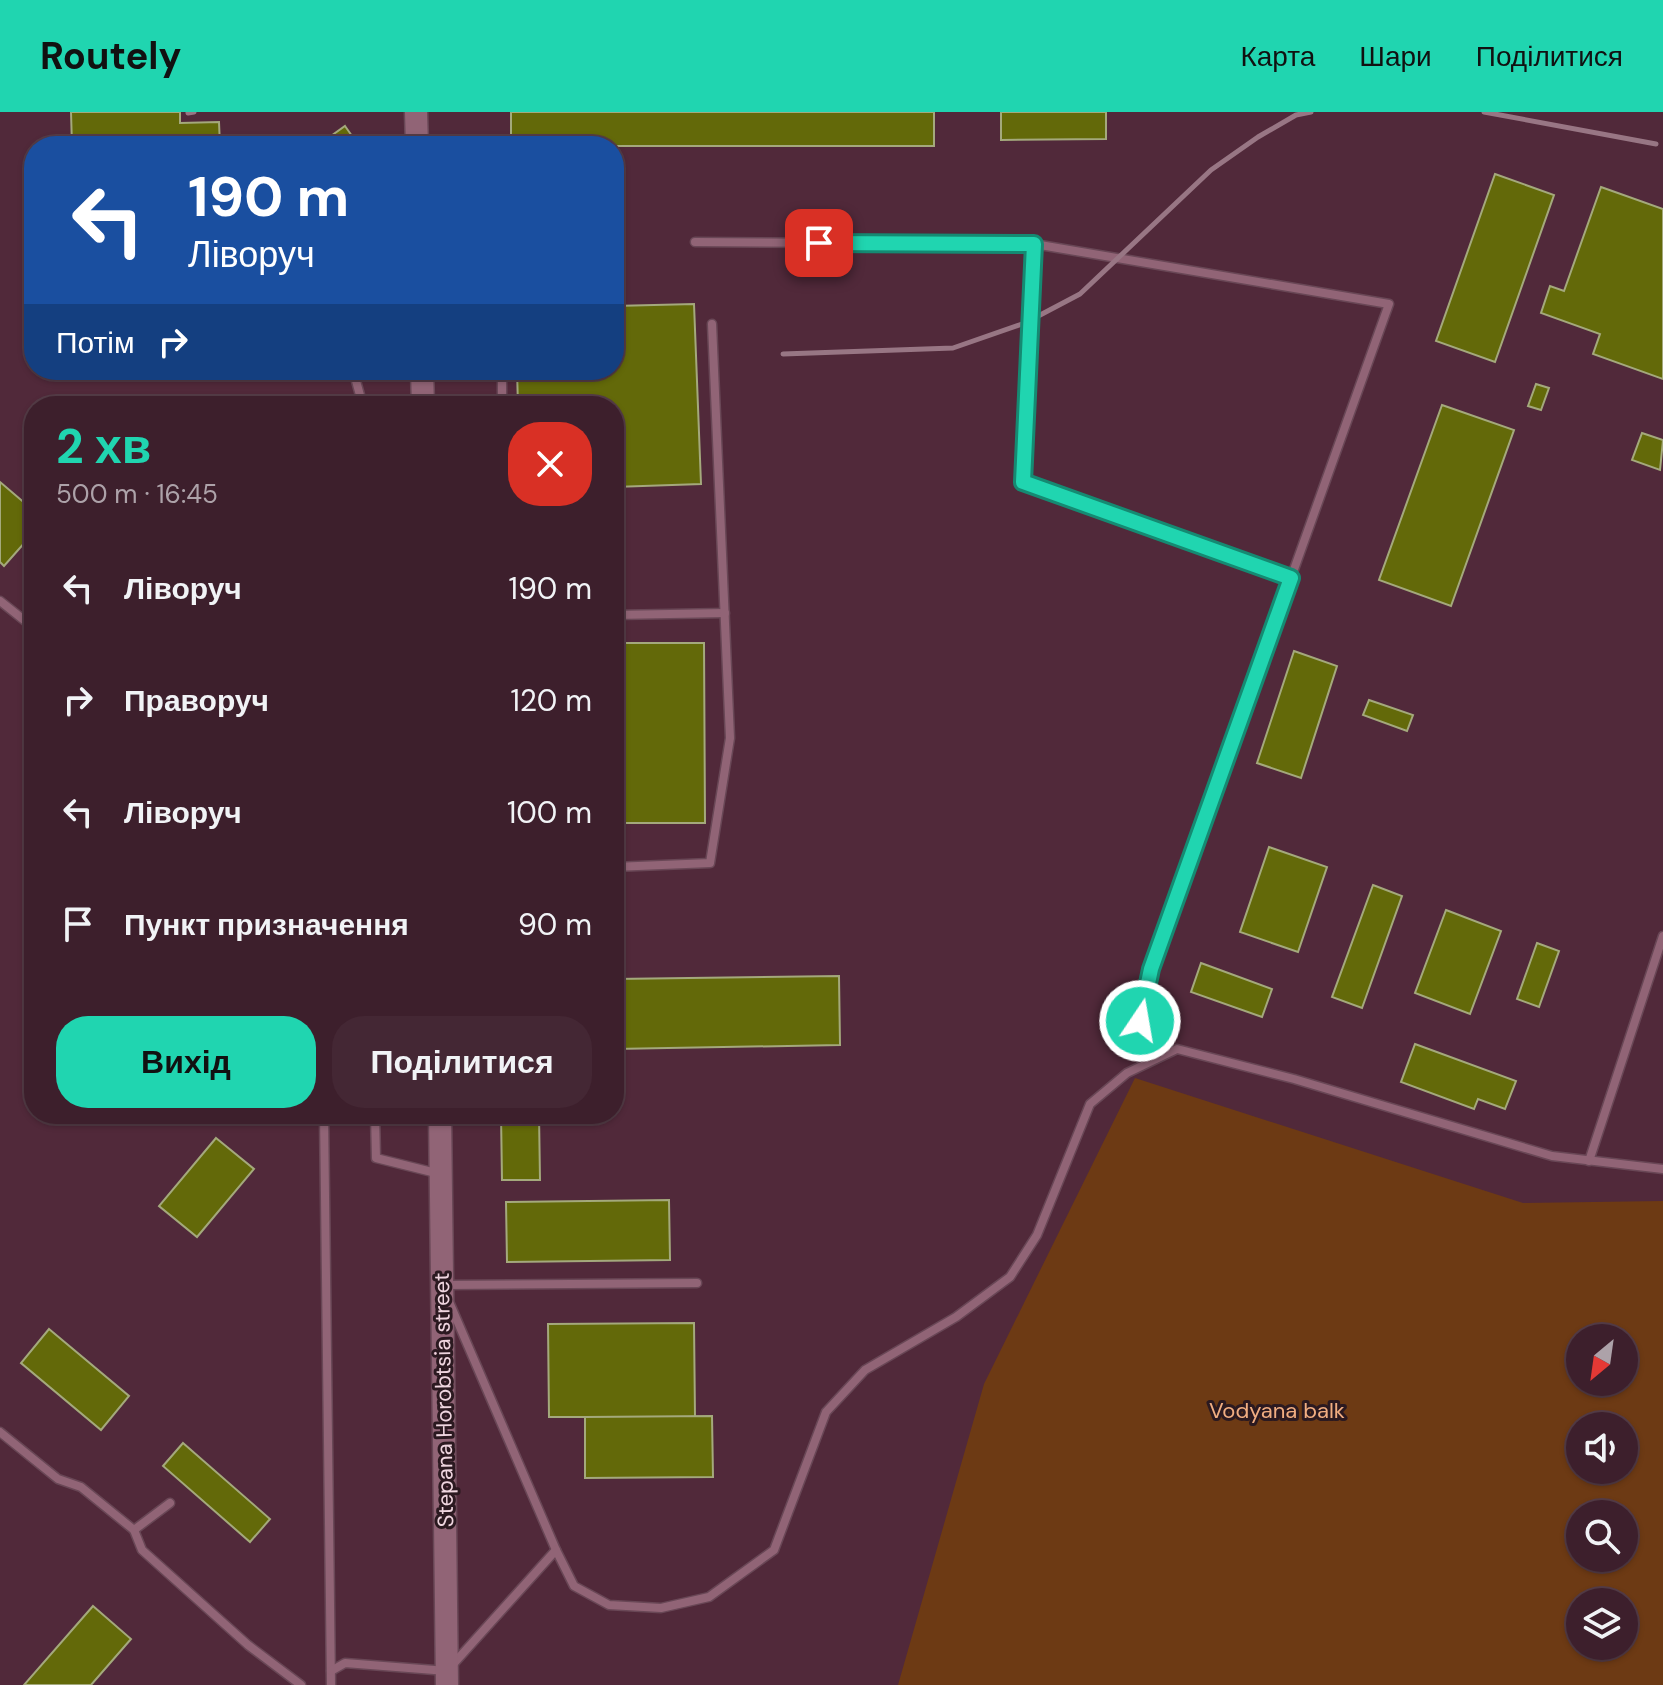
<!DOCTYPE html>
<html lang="uk">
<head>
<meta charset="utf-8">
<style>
  :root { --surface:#3d1f2c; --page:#442734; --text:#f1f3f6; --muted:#ada2a9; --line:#563d48; --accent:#20d5b0 }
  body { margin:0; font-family:"DM Sans",sans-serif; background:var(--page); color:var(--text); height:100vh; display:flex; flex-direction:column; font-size:30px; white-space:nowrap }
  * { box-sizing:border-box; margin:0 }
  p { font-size:26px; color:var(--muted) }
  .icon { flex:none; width:44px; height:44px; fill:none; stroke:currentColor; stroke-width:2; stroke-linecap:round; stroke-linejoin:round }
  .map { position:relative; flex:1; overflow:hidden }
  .drawer { position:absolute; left:24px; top:284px; width:600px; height:728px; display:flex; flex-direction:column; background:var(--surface); border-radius:32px; box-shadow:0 2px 6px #0004,0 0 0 2px var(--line) }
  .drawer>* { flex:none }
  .banner { position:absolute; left:24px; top:24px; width:600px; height:244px; border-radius:32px; box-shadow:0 2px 6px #0004,0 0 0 2px var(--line); background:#1a4fa0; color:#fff; overflow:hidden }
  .needle { width:52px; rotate:209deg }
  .buttons { position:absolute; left:1566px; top:1212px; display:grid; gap:16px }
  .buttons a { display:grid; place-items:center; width:72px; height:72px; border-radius:50%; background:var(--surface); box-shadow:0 2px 6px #0004,0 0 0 2px var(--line); font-size:40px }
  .pin { position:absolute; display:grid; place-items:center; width:68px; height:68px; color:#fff; margin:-34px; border-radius:16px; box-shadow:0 4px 12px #0006 }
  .me { position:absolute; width:88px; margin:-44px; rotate:12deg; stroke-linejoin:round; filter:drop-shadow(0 0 6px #0008) }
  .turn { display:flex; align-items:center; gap:28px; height:168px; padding:0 32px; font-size:36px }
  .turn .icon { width:104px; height:104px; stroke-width:2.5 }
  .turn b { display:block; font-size:56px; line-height:68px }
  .then { display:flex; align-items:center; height:76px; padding:0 32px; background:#0003; gap:16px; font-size:30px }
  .round { display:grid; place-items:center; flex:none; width:84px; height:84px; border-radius:32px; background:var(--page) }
  .headline { display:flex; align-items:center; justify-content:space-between; height:136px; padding:0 32px }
  h1 { font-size:48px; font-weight:700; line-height:60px; color:var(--accent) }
  .button { display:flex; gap:16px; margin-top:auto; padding:16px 32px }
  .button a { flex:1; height:92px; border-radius:32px; background:var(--accent); color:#111; font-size:32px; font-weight:700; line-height:92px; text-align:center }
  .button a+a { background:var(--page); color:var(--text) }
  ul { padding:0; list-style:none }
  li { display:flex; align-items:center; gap:24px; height:112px; padding:0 32px }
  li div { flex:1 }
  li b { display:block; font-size:30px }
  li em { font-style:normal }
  header { display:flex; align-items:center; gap:48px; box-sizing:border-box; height:112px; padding:0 40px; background:var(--accent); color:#111 }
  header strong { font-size:38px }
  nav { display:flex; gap:44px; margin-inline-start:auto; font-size:28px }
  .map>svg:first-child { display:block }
  .green { fill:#6d3a14; fill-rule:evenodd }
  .building { fill:#636909; stroke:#a4a97c; stroke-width:2 }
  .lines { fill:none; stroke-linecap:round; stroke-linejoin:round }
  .service-casing { stroke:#694756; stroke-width:11 }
  .secondary-casing { stroke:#694756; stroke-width:25 }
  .service { stroke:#916476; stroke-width:8 }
  .secondary { stroke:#916476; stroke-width:22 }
  .rail { stroke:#987684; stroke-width:5 }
  .route-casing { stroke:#158a72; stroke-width:20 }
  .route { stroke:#20d5b0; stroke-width:14 }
  .labels { text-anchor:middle; stroke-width:6; stroke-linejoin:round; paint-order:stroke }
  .street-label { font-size:22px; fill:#efd5df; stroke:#2b1920 }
  .park-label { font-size:22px; fill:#f1ad81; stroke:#2b1920 }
</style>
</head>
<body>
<header>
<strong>Routely</strong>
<nav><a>Карта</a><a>Шари</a><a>Поділитися</a></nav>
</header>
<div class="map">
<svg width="1663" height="1573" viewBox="0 0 1663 1573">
  <rect width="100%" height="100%" fill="#51293a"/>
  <!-- green -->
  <path class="green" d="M1135 966 1523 1091 1663 1089V1573H898L984 1272ZM1580 1226H1624V1270H1580ZM1580 1314H1624V1358H1580ZM1580 1402H1624V1446H1580ZM1580 1490H1624V1534H1580Z"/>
  <!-- building -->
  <g class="building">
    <polygon points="71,0 180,0 180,11 219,10 220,34 72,34"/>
    <rect x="511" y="0" width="423" height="34"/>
    <polygon points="1001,0 1106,0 1106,27 1001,28"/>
    <polygon points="345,14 359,34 338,34 331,24"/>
    <polygon points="303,24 310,34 288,34"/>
    <polygon points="1495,62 1554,83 1495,250 1436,229"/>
    <polygon points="1601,75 1663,97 1663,267 1593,242 1600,222 1541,201 1550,174 1564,179"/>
    <polygon points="694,192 701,372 614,375 614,294 518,294 517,258 614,258 614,194"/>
    <polygon points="1536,272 1549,276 1541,298 1528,294"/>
    <polygon points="1442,293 1514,318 1451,494 1379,468"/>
    <polygon points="1642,321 1663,328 1660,358 1632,348"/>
    <polygon points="0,370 34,399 34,420 4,454 0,450"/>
    <polygon points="614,531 704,531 705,711 614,711"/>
    <polygon points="1294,539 1337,554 1301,666 1257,651"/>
    <polygon points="1369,588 1413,603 1407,619 1363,603"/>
    <polygon points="1269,735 1327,755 1298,840 1240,820"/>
    <polygon points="1373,773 1402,784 1362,896 1332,885"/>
    <polygon points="1446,798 1501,819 1470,902 1415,881"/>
    <polygon points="1537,831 1559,839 1539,895 1517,887"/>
    <polygon points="1201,851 1272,877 1262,905 1191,880"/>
    <polygon points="839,864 840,933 614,937 614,867"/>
    <polygon points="1415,932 1516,969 1505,997 1478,987 1474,997 1401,970"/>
    <polygon points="501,1002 539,1002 540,1068 502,1068"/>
    <polygon points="216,1026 254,1057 197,1125 159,1094"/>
    <polygon points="669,1088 670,1148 507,1150 506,1090"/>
    <polygon points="694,1211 695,1305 549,1305 548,1212"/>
    <polygon points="49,1217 129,1284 101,1318 21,1251"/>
    <polygon points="712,1304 713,1365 585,1366 585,1305"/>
    <polygon points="183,1331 270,1407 250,1430 163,1354"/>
    <polygon points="93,1494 131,1527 91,1573 24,1573"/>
  </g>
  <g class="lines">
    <!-- service casing -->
    <g class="service-casing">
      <g id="service">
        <polyline points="695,130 1034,132"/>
        <polyline points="353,258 363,294"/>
        <polyline points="502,258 502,294"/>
        <polyline points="0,489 34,516"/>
        <polyline points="614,503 725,501"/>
        <polyline points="614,755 710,751 730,626 712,212"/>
        <polyline points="1157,946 1140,909 1151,857 1389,192 1034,132 1023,370 1291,466"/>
        <polyline points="324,1002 331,1573"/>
        <polyline points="375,1002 376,1046 440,1062"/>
        <polyline points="1589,1049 1663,824"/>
        <polyline points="446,1173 697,1171"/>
        <polyline points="450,1192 556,1438"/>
        <polyline points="0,1320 58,1367 81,1375 134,1418 170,1391"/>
        <polyline points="134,1418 142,1438 248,1533 301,1573"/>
        <polyline points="331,1559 345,1551 447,1559 556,1438 574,1474 609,1493 661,1496 709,1485 774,1438 826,1300 865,1258 956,1205 1010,1165 1037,1123 1090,992 1127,961 1177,937 1294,967 1552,1044 1663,1057"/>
      </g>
    </g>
    <!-- secondary casing -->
    <g class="secondary-casing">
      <g id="secondary">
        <polyline points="416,0 417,34"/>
        <polyline points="422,258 423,294"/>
        <polyline points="440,1002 447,1573"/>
      </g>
    </g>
    <!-- service -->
    <use href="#service" class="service"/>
    <!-- secondary -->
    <use href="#secondary" class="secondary"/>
    <!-- rail -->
    <g class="rail">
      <polyline points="1484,0 1656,32"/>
      <polyline points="188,1 194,0"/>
      <polyline points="783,242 953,236 1025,211 1080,182 1211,58 1258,25 1296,3 1311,0"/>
    </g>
  </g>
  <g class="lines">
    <!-- route casing -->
    <g class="route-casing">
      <polyline id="route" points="819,131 1034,132 1023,370 1291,466 1151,857 1140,909"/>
    </g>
    <!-- route -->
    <use href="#route" class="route"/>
  </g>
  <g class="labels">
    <!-- street labels -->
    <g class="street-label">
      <text transform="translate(443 1288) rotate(-91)" y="8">Stepana Horobtsia street</text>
    </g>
    <!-- park labels -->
    <g class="park-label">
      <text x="1277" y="1306">Vodyana balk</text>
    </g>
  </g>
</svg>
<div class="buttons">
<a><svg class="needle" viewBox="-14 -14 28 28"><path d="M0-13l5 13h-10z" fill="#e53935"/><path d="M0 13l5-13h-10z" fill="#ada2a9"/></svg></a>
<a><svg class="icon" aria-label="sound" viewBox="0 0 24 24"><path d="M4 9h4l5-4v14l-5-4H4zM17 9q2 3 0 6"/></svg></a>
<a><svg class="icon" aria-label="search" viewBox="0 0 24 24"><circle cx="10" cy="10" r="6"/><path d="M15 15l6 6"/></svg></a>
<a><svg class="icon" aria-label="layers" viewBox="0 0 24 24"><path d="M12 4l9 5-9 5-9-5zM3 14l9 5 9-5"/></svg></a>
</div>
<div class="pin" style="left:819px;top:131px;background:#d93025"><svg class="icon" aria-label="arrive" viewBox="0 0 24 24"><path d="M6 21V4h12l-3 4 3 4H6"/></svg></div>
<svg class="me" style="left:1140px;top:909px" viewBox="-20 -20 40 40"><circle r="17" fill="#20d5b0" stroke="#fff" stroke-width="3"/><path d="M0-11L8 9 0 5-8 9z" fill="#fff"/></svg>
<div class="banner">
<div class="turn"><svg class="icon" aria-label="left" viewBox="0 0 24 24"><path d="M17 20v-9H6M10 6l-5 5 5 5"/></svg><div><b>190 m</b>Ліворуч</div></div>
<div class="then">Потім<svg class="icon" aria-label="right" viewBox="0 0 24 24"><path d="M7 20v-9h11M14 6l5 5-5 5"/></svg></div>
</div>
<section class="drawer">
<div class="headline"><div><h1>2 хв</h1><p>500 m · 16:45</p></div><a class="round" style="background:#d93025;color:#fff"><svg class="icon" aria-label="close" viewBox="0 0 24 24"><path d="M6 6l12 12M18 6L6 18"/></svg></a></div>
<ul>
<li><svg class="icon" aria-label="left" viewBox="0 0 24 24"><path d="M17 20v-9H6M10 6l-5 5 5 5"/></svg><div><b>Ліворуч</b></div><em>190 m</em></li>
<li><svg class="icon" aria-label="right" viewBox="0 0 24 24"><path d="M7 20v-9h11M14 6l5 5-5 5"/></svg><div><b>Праворуч</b></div><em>120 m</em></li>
<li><svg class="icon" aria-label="left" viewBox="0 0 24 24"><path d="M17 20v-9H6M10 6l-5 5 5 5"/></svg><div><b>Ліворуч</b></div><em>100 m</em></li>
<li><svg class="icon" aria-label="arrive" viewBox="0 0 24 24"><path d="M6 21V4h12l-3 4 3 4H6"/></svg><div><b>Пункт призначення</b></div><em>90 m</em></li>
</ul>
<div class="button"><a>Вихід</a><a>Поділитися</a></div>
</section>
</div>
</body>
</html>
